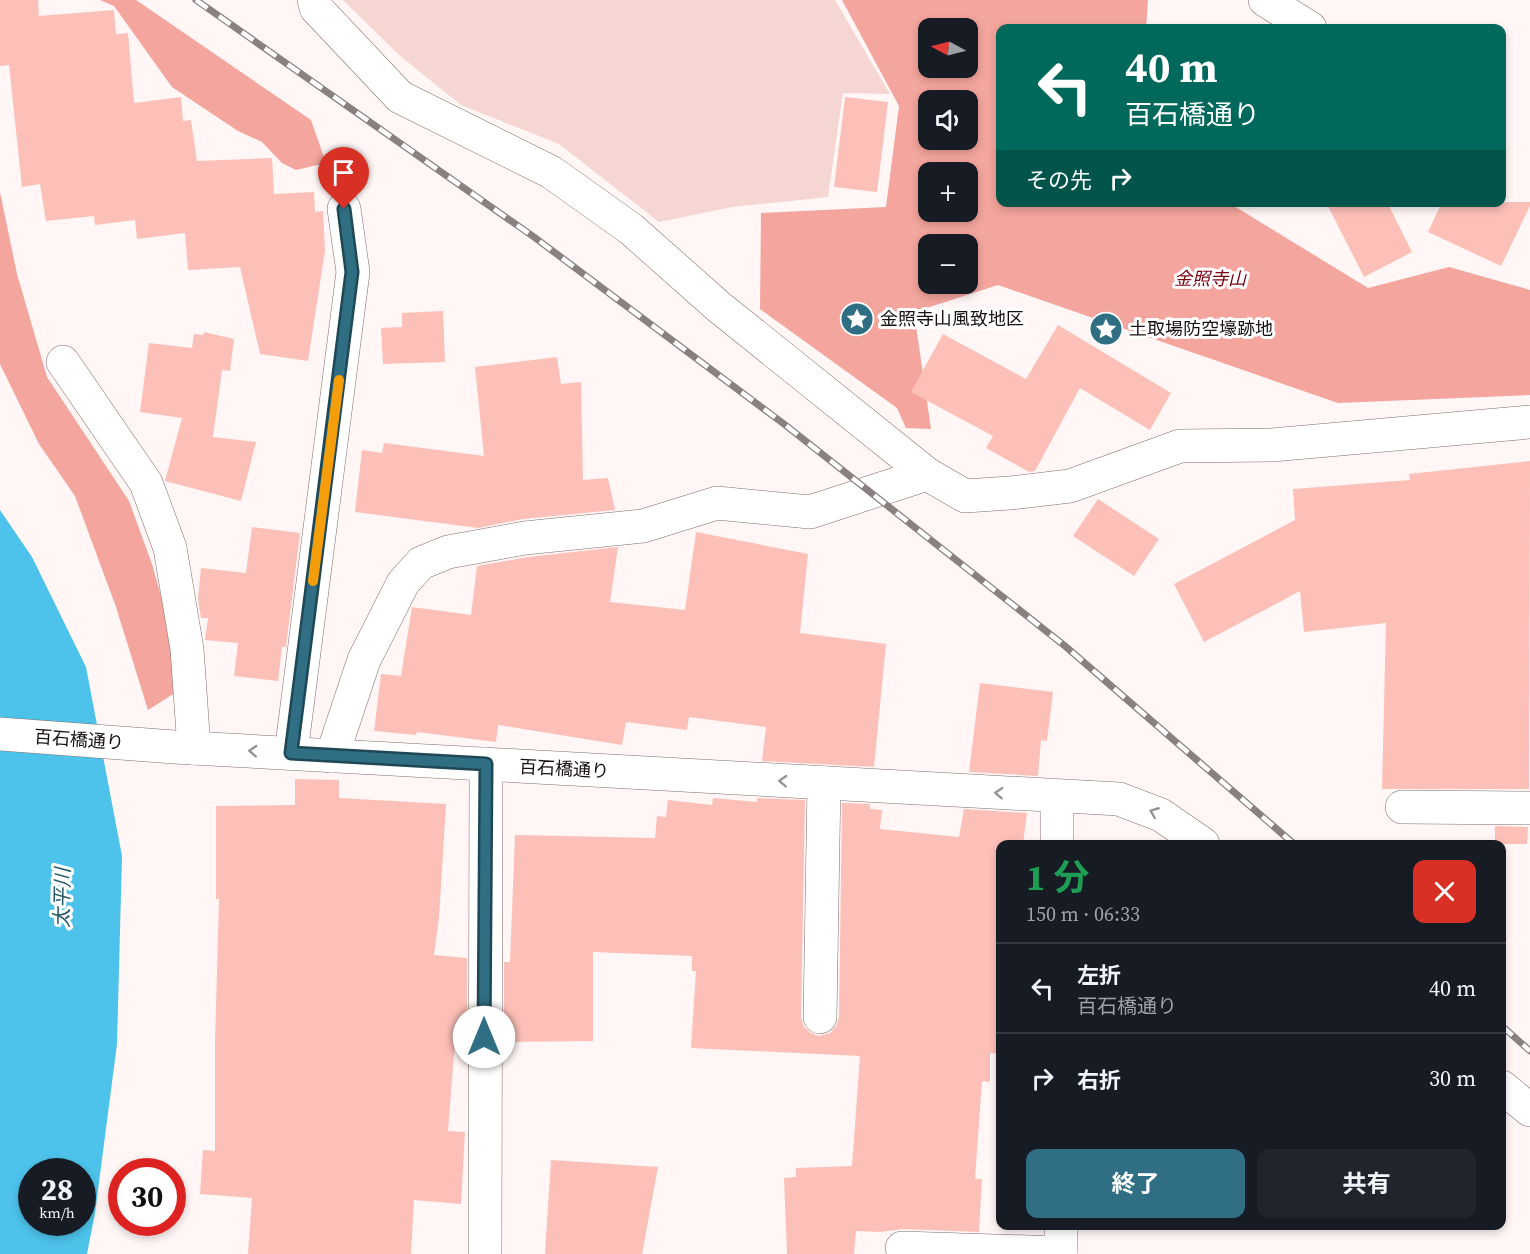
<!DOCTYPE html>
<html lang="ja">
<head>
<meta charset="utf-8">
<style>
  :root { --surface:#171b24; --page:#20242c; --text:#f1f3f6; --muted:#9ea1a6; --line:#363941; --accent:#306e84 }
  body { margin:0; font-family:"Source Serif 4","Noto Sans JP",serif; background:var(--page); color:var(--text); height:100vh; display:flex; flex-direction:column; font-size:22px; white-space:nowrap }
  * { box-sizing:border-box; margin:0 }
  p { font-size:20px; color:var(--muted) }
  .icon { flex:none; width:33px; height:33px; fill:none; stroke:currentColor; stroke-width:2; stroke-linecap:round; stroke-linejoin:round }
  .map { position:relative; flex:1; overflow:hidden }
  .panel { position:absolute; left:996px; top:840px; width:510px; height:390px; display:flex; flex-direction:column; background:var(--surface); border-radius:12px; box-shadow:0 3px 9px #0003 }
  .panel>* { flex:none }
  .hud { position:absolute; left:996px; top:24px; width:510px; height:183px; border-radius:12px; box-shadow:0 3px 9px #0003; background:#00695c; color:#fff; overflow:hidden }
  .needle { width:39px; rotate:277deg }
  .tools { position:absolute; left:918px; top:18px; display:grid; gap:12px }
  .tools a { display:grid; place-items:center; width:60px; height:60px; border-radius:12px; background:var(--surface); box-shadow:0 3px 9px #0003; font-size:30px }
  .speed { position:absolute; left:18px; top:1158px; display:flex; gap:12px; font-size:30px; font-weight:700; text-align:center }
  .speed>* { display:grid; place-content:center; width:78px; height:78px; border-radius:50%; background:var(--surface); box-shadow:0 3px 9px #0003; line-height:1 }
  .speed small { font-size:15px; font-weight:400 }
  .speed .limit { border:9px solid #d22; background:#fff; color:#111 }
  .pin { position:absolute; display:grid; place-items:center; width:51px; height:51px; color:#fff; margin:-62px -26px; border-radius:50% 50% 50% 0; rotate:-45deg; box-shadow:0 0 6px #0007 }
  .pin .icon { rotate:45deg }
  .me { position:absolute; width:66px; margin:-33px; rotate:0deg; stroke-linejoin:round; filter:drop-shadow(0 0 4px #0008) }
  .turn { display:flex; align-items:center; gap:21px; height:126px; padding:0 30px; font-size:27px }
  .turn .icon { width:78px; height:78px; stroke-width:2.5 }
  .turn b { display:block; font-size:42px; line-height:51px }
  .then { display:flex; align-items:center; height:57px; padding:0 30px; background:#0003; gap:12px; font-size:22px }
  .round { display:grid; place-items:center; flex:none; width:63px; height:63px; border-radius:12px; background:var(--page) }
  .summary { display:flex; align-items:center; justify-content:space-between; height:102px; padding:0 30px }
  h1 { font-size:36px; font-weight:700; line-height:45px; color:#1e9e55 }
  .primary-button { display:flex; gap:12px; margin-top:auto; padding:12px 30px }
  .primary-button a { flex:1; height:69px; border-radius:12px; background:var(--accent); color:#fff; font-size:24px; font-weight:700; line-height:69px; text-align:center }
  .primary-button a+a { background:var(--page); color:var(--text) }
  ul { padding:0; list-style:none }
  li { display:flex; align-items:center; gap:18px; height:90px; padding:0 30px; border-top:2px solid var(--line) }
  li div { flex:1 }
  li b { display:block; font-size:22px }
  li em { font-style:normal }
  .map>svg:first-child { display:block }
  .green { fill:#f6d6d2 }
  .forest { fill:#f4a59d; fill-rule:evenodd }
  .water { fill:#4dc3eb; fill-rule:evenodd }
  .building { fill:#fdc0b9 }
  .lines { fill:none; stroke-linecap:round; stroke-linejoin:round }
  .street-casing { stroke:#806e6b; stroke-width:34 }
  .street { stroke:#fff; stroke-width:33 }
  .rail-casing { stroke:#898180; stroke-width:7 }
  .rail { stroke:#fff; stroke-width:4.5; stroke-dasharray:14; stroke-linecap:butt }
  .oneway { stroke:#979493 }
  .route-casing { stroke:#1f4856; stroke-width:15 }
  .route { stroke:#306e84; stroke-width:10 }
  .slow { stroke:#f59e0b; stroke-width:10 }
  .labels { text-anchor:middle; stroke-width:6; stroke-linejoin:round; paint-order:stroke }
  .park-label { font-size:18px; font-style:italic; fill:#7b010e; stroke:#fff }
  .poi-label { font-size:18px; fill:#181110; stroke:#fff; text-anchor:start }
  .street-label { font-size:18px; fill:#181110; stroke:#fff }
  .water-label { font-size:20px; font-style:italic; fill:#275869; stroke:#fff }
</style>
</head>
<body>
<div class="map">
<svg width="1530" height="1254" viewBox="0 0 1530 1254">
  <rect width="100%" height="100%" fill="#fff6f5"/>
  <!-- green -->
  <polygon class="green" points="343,0 835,0 890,94 843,93 828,197 732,207 659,222 559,144 461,105 399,55"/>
  <!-- forest -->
  <g class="forest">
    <polygon points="100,0 136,0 311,120 326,163 296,170 282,163 262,142 238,131 172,87 114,6"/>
    <path d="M842 0H1148L1146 28H1000V202L1229 203 1368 288 1449 267 1530 290V395L1338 403 998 285 914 312 931 429 906 428 897 408 760 309 761 213 886 207 899 106ZM928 28H968V68H928ZM928 100H968V140H928ZM928 172H968V212H928ZM928 244H968V284H928Z"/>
    <polygon points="0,192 17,274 47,377 129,501 152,564 171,631 178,691 148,710 116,607 75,496 39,444 0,364"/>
  </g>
  <!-- water -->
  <path class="water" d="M0 510 32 557 86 667 122 856 117 1044 95 1213 87 1254H0ZM32 1172H82V1222H32Z"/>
  <!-- building -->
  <g class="building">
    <polygon points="0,0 38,0 39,16 114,10 116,34 128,33 134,103 181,97 183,121 191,120 197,161 272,158 274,194 314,192 315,212 323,211 325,251 308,361 260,354 240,267 188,270 185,233 137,239 135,220 95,225 94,216 46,221 40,184 22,187 9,65 0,66"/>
    <polygon points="845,97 888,102 877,192 834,187"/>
    <polygon points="1326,202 1387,202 1412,252 1364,277"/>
    <polygon points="1442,202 1530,202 1530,206 1501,266 1428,232"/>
    <polygon points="443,311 445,362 383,364 381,328 402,327 402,313"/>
    <polygon points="1058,325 1171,393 1150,430 1080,388 1035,471 1029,472 986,448 993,436 911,392 943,334 1026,379"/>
    <polygon points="204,332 234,339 230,371 222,370 213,437 256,442 241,501 165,481 182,418 140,412 149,343 192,348 194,334 203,335"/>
    <polygon points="557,357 561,384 581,382 583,480 608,478 615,510 523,519 478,528 355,512 362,450 382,453 384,443 484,456 475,367"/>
    <polygon points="1530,461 1529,789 1382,789 1386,623 1304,632 1300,591 1204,642 1174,584 1295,520 1293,489 1410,480 1409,474"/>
    <polygon points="1098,499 1159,539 1134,576 1073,536"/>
    <polygon points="252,527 300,533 286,647 282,647 278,681 234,676 238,643 205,640 208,618 201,618 198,599 201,568 246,573"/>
    <polygon points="696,532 808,554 800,633 886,644 874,767 762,761 766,727 689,717 687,730 626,722 622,745 498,725 496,742 417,732 416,735 374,731 381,674 401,676 412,607 471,615 477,566 528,557 618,547 610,602 685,610"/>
    <polygon points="980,683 1053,692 1047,741 1041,740 1038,776 969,772"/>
    <polygon points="295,779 339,780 339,798 446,804 439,918 434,955 467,958 467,1042 455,1042 448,1131 465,1132 461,1204 414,1200 411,1254 248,1254 252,1198 200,1194 203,1150 215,1151 215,1043 219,899 216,899 216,806 295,805"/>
    <polygon points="713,798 757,802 757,798 805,800 801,1017 804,1027 811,1033 819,1036 830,1033 836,1026 839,1017 842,803 870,804 870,809 882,810 880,829 959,837 964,809 1027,813 1023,844 1000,844 1000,1054 990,1053 990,1082 982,1081 975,1179 982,1179 979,1232 903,1229 880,1232 856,1231 854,1254 787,1254 784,1178 796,1177 796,1168 852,1166 860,1056 691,1048 696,971 692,971 692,956 593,952 593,1041 504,1042 504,962 510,962 515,835 655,838 657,816 666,817 668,800 712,805"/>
    <polygon points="1495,826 1528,827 1527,844 1495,844"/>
    <polygon points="551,1160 658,1167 642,1254 545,1254"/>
  </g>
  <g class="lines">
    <!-- street casing -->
    <g class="street-casing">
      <g id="street">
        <polyline points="314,0 316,8 400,97 551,172 631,229 719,307 927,474"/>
        <polyline points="1265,0 1310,28"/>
        <polyline points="63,362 146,483 170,548 187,649 194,748"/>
        <polyline points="0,734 174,747 1119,799 1161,815 1203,844"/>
        <polyline points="291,753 353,272 344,209"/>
        <polyline points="332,756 364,660 403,583 421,563 448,552 525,538 643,526 717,503 810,512 927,474 965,496 1010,493 1070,486 1180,446 1272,445 1530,422"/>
        <polyline points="1057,797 1057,844"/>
        <polyline points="1402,807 1530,808"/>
        <polyline points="820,1017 824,783"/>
        <polyline points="1502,1087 1530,1110"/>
        <polyline points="1061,1226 1061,1254"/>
        <polyline points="902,1248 1061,1253"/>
        <polyline points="485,1254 486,764"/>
      </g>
    </g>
    <!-- street -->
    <use href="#street" class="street"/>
    <!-- rail casing -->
    <g class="rail-casing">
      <g id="rail">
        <polyline points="196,0 534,237 784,424 1065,646 1294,844"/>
        <polyline points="1502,1026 1530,1051"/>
      </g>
    </g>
    <!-- rail -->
    <use href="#rail" class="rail"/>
  </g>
  <!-- one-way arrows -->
  <defs><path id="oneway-chevron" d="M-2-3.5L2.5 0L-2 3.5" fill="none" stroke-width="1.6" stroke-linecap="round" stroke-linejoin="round" transform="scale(1.5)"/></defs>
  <g class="oneway">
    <use href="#oneway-chevron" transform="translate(253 751) rotate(-177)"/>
    <use href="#oneway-chevron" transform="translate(783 781) rotate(-177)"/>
    <use href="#oneway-chevron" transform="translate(999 793) rotate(-177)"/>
    <use href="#oneway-chevron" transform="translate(1154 812) rotate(-158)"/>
  </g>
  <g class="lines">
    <!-- route casing -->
    <g class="route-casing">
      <polyline id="route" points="344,209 352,272 291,753 486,764 484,1037"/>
    </g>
    <!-- route -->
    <use href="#route" class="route"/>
    <!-- slow -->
    <polyline class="slow" points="313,581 339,380"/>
  </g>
  <!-- icons -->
  <defs>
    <g id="sight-disc" transform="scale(1.725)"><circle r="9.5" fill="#306e84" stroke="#fff"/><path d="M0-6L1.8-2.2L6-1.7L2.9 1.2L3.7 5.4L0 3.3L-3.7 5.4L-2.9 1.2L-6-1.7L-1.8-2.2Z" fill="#fff"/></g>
  </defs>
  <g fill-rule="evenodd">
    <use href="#sight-disc" x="857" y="319"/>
    <use href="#sight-disc" x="1106" y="329"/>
  </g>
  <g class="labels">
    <!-- park labels -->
    <g class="park-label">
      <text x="1210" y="285">金照寺山</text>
    </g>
    <!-- poi labels -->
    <g class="poi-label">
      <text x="880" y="325">金照寺山風致地区</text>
      <text x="1129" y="335">土取場防空壕跡地</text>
    </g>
    <!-- street labels -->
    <g class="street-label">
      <text transform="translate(79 740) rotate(4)" y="6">百石橋通り</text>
      <text transform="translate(564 769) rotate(3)" y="6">百石橋通り</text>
    </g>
    <!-- water labels -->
    <g class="water-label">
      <text transform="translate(62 898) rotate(-89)" y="7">太平川</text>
    </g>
  </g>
</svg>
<div class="tools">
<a><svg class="needle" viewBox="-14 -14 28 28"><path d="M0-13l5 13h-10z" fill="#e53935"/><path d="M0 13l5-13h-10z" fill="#9ea1a6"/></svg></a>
<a><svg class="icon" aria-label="sound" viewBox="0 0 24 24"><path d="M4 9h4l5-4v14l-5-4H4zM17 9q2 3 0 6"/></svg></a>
<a>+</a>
<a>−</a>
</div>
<div class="speed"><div>28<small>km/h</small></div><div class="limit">30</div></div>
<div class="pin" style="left:344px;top:209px;background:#d93025"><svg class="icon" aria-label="arrive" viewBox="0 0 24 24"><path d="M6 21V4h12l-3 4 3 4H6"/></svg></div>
<svg class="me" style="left:484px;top:1037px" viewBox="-20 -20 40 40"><circle r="19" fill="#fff"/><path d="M0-13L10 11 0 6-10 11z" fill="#306e84"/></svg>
<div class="hud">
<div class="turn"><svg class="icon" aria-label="left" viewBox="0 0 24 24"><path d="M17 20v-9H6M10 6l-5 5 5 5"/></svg><div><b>40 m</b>百石橋通り</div></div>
<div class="then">その先<svg class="icon" aria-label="right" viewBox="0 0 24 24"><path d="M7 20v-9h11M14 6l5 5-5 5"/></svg></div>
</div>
<section class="panel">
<div class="summary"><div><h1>1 分</h1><p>150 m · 06:33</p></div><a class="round" style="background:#d93025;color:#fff"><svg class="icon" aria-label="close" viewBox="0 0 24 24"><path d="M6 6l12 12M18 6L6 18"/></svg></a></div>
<ul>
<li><svg class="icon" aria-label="left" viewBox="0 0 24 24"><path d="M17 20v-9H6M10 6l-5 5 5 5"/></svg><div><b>左折</b><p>百石橋通り</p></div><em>40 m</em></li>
<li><svg class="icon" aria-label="right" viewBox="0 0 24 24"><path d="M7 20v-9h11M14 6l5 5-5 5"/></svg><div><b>右折</b></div><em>30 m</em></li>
</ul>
<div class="primary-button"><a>終了</a><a>共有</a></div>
</section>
</div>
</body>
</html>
